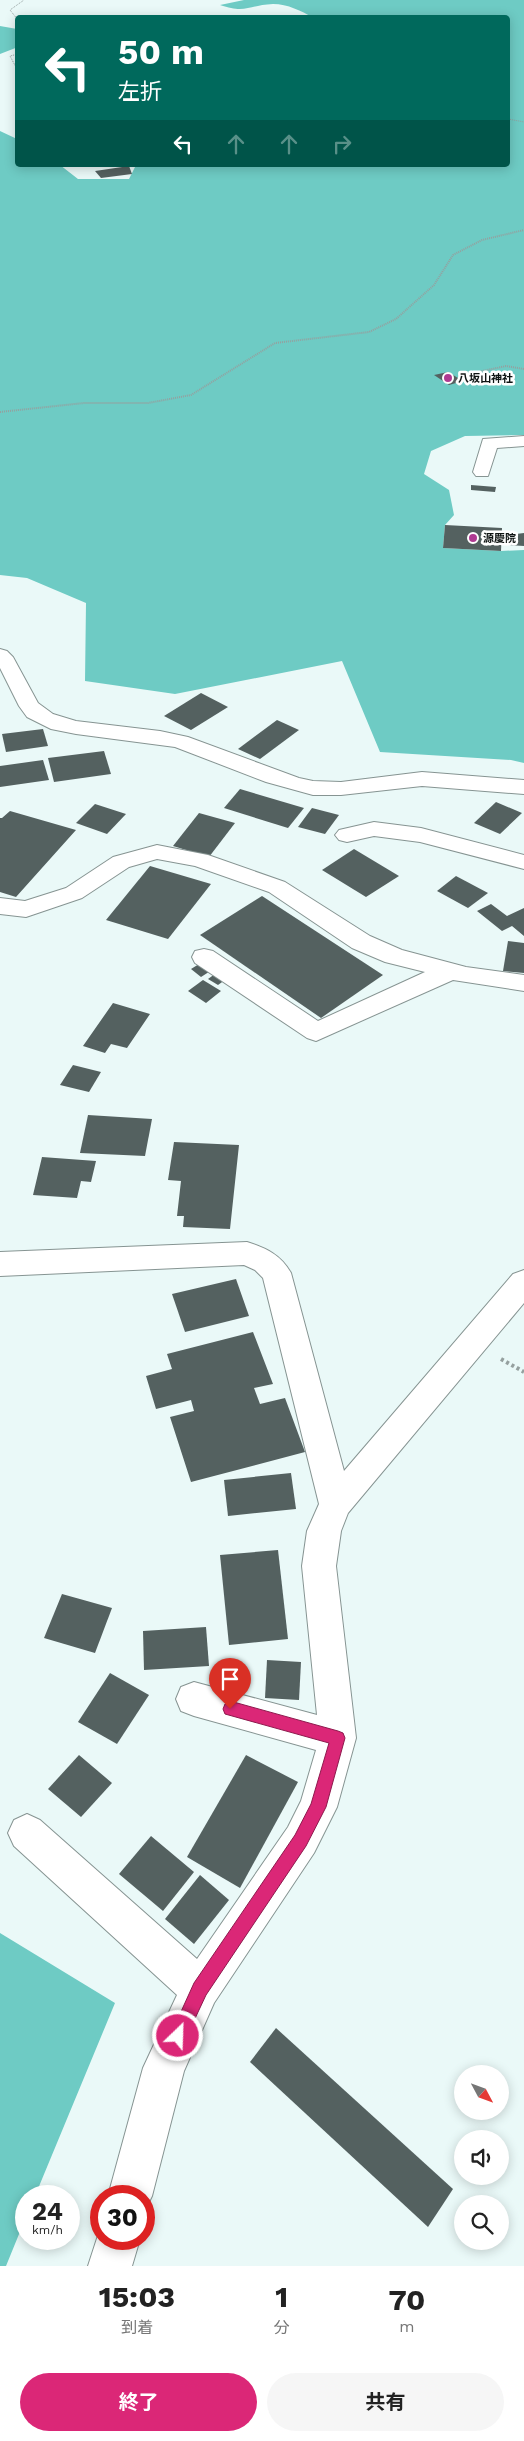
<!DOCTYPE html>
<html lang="ja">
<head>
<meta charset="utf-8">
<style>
  :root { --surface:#fff; --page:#f6f6f6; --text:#222; --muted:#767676; --accent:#db2777 }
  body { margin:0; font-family:"Work Sans","Noto Sans JP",sans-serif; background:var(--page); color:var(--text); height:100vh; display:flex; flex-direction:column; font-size:19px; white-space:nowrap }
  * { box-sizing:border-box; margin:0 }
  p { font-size:16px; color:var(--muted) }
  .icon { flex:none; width:28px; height:28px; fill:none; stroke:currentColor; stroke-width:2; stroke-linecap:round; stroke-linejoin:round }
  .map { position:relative; height:2266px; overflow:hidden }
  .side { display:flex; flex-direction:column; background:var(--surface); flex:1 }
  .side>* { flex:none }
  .guide { position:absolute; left:15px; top:15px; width:495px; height:152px; border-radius:5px; box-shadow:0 2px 12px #0003; background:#00695c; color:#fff; overflow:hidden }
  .needle { width:32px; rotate:131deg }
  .fabs { position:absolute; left:454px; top:2065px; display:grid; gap:10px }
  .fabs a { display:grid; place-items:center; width:55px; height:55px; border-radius:50%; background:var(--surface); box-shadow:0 2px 12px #0003; font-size:25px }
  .speed { position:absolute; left:15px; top:2185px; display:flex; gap:10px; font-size:25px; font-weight:700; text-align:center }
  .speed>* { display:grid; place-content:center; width:65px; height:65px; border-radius:50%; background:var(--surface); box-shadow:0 2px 12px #0003; line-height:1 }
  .speed small { font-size:12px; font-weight:400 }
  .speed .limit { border:8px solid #d22; background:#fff; color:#111 }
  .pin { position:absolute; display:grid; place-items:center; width:42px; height:42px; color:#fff; margin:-51px -21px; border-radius:50% 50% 50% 0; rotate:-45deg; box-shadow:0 0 5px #0007 }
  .pin .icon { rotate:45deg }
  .me { position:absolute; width:55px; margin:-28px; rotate:24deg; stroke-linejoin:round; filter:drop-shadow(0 0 4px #0008) }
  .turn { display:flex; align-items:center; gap:18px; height:105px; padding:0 20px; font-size:22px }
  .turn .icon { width:65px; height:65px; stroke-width:2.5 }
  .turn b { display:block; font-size:35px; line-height:42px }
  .lanes { display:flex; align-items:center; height:48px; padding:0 20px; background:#0003; justify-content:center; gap:25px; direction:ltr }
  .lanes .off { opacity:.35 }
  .eta { display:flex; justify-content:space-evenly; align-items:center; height:85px; text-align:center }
  .eta b { font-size:30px; font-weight:700; line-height:35px }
  .cta { display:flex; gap:10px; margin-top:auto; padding:10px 20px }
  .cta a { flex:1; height:58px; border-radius:30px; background:var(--accent); color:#fff; font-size:20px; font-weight:700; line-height:58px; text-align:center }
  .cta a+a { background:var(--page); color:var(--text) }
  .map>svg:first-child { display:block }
  .forest { fill:#6ecbc4 }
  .building { fill:#546160 }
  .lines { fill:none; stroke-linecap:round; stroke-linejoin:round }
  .minor-casing { stroke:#869492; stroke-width:2 }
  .path-far2 { stroke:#95a09f; stroke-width:1; stroke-dasharray:1 1; stroke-linecap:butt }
  .path-far1 { stroke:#95a09f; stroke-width:2; stroke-dasharray:1 1; stroke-linecap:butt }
  .path { stroke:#95a09f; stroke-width:4; stroke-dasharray:3 3; stroke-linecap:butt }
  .minor { fill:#fff; fill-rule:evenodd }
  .route { fill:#db2777; stroke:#8e194d }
  .poi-dot { fill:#af3a92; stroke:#fff; stroke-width:2 }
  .labels { text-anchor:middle; stroke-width:5; stroke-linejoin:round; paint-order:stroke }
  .far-poi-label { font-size:11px; font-weight:bold; fill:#0f1413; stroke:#fff; text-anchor:start }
</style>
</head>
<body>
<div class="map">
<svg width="524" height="2266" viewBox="0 0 524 2266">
  <rect width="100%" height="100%" fill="#eaf9f8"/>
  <!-- forest -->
  <g class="forest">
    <path d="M244 0H524V435L465 436 431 451 424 474 449 490 454 515 445 525 443 548 501 551 524 550V763L511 760 380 752 342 661 175 694 85 681 86 603 27 578 0 575V131L17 139 18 165H60L78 179H129L136 165H508V18H314C301 11 288 4 273 4 249 5 246 14 220 5Z"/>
    <polygon points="0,26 17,29 18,47 0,54"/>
    <polygon points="0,1933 115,2003 35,2196 26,2196 26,2217 6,2266 0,2266"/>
  </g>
  <!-- building -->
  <g class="building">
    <polygon points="129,166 132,174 101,178 95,171"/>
    <polygon points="448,372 463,381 449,385 434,375"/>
    <polygon points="471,485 496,487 495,492 471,490"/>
    <polygon points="445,525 502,528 501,551 443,548"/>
    <polygon points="524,533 524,546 508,545 508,535"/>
    <polygon points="201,693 228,707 191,730 164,716"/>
    <polygon points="277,720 299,730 260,759 238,749"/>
    <polygon points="43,729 48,746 6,752 2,734"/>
    <polygon points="104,751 111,774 54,782 48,758"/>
    <polygon points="43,760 49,780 0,787 0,766"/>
    <polygon points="240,789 304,808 288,828 224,808"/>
    <polygon points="496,802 522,813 500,834 474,823"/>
    <polygon points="95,804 126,814 107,834 76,823"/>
    <polygon points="312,808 339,815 325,834 298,827"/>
    <polygon points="10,811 76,830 16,897 0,892 0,818 2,818"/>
    <polygon points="199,813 235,823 209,857 173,846"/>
    <polygon points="354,849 399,876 366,897 322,870"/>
    <polygon points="150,866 211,884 168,939 106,920"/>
    <polygon points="456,876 488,893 468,908 437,891"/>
    <polygon points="262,896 383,975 321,1018 200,935"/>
    <polygon points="491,904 507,916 524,908 524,936 512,926 502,931 477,911"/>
    <polygon points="508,941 524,943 524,973 503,971"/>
    <polygon points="204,961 215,968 201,977 191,969"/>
    <polygon points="219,971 229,977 218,985 208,979"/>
    <polygon points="203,980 221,991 206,1003 188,991"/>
    <polygon points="113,1003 150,1014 127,1048 111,1044 105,1053 83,1046"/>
    <polygon points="73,1065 101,1072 89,1092 60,1085"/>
    <polygon points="88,1115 152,1119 145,1156 80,1153"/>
    <polygon points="174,1142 239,1145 230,1229 183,1227 184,1216 177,1216 181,1181 168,1180"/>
    <polygon points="42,1157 96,1161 91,1182 81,1181 77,1198 33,1195"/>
    <polygon points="236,1279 249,1316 185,1332 172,1294"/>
    <polygon points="253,1332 273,1384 254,1388 260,1404 285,1398 305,1452 191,1482 170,1417 194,1411 191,1400 156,1409 146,1376 172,1369 167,1354"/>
    <polygon points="291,1473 296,1509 228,1516 224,1480"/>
    <polygon points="278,1550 288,1639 229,1645 220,1555"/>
    <polygon points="62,1594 112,1608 95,1653 44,1638"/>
    <polygon points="206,1627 209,1666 144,1670 143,1631"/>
    <polygon points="267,1660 301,1662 299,1700 265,1698"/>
    <polygon points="110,1673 149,1695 117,1744 78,1722"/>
    <polygon points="79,1755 112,1783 81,1817 48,1789"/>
    <polygon points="246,1755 298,1782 240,1888 187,1857"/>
    <polygon points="151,1836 194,1872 163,1911 119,1874"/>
    <polygon points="200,1875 229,1900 194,1944 165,1919"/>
    <polygon points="276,2028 453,2189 428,2227 250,2062"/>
  </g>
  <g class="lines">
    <!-- minor casing -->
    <g class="minor-casing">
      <g id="minor">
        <polygon points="524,436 524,446 497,448 488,476 476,476 473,472 483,439"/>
        <polygon points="0,649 7,651 13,657 38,703 53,714 76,721 160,731 188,737 299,778 313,781 341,782 422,772 524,780 524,794 422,786 341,795 313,795 266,782 175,747 76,734 51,729 27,717 19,706 0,668"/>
        <polygon points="374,822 421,828 524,855 524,869 420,842 374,836 347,842 339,840 335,835 339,830"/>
        <polygon points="157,845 208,855 285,882 370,936 402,950 466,967 524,975 524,991 453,980 316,1041 307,1038 195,963 192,957 195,951 204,949 213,951 318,1021 425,972 385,962 352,948 269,892 195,866 157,859 129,867 82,898 26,917 0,914 0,898 25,901 66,888 113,857"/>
        <path d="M247 1242C266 1248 281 1255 291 1273L344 1471 513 1274 524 1270V1303L348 1513 341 1531 336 1566 356 1738 337 1807 314 1853 214 2003 184 2071 152 2196 144 2212V2196H108L143 2068 177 1995 14 1846 8 1833 14 1820 27 1814 40 1820 197 1959 288 1827 301 1801 316 1750 194 1716 181 1711 176 1699 181 1687 194 1682 317 1715 302 1566 307 1531 319 1504 263 1278 255 1270 244 1265 0 1276V1252Z"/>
        <polygon points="101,2226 101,2239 140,2239 132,2266 88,2266"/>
      </g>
    </g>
    <!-- path-far2 -->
    <g class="path-far2">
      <polyline points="18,20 10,10 24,0"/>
      <polyline points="18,54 10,56 18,71"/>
      <polyline points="508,119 524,122"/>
    </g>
    <!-- path-far1 -->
    <g class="path-far1">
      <polyline points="464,375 506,366 524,369"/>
      <polyline points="0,412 84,403 148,403 191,395 275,343 369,332 396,319 434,285 453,255 482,240 524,230"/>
    </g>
    <!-- path -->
    <polyline class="path" points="501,1359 524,1372"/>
    <!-- minor -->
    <use href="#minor" class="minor"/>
  </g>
  <!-- route -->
  <polygon class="route" points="230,1701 338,1731 343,1733 345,1738 326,1807 306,1846 206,1995 184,2042 178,2045 172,2042 170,2036 194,1983 295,1835 311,1804 329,1743 225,1714 223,1709 225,1704"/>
  <!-- markers -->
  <g class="poi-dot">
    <circle cx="448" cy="378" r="5"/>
    <circle cx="473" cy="538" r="5"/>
  </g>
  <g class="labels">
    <!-- far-poi labels -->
    <g class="far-poi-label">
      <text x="458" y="382">八坂山神社</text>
      <text x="483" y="542">源慶院</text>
    </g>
  </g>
</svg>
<div class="fabs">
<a><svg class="needle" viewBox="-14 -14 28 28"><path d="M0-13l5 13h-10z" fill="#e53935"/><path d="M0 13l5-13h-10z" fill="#767676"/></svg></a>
<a><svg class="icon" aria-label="sound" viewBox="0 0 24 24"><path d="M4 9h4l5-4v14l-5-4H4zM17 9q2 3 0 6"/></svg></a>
<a><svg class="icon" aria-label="search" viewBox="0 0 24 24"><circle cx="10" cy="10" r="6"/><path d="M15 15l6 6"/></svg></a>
</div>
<div class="speed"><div>24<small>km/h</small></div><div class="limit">30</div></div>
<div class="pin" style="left:230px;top:1709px;background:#d93025"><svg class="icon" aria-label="arrive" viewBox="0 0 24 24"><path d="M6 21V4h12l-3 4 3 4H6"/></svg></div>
<svg class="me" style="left:178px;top:2036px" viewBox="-20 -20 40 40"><circle r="17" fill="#db2777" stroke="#fff" stroke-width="3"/><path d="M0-11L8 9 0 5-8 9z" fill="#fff"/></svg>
<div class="guide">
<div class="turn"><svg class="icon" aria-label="left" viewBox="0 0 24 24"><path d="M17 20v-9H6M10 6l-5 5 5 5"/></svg><div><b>50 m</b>左折</div></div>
<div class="lanes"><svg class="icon" aria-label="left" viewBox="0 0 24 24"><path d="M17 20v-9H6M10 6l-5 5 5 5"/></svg><svg class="icon off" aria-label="ahead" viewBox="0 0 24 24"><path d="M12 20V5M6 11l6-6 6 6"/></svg><svg class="icon off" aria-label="ahead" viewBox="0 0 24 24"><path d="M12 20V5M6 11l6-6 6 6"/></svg><svg class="icon off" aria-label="right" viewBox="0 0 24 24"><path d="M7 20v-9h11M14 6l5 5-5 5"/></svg></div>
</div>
</div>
<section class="side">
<div class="eta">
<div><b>15:03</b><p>到着</p></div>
<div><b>1</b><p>分</p></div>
<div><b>70</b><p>m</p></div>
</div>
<div class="cta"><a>終了</a><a>共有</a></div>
</section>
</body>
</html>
